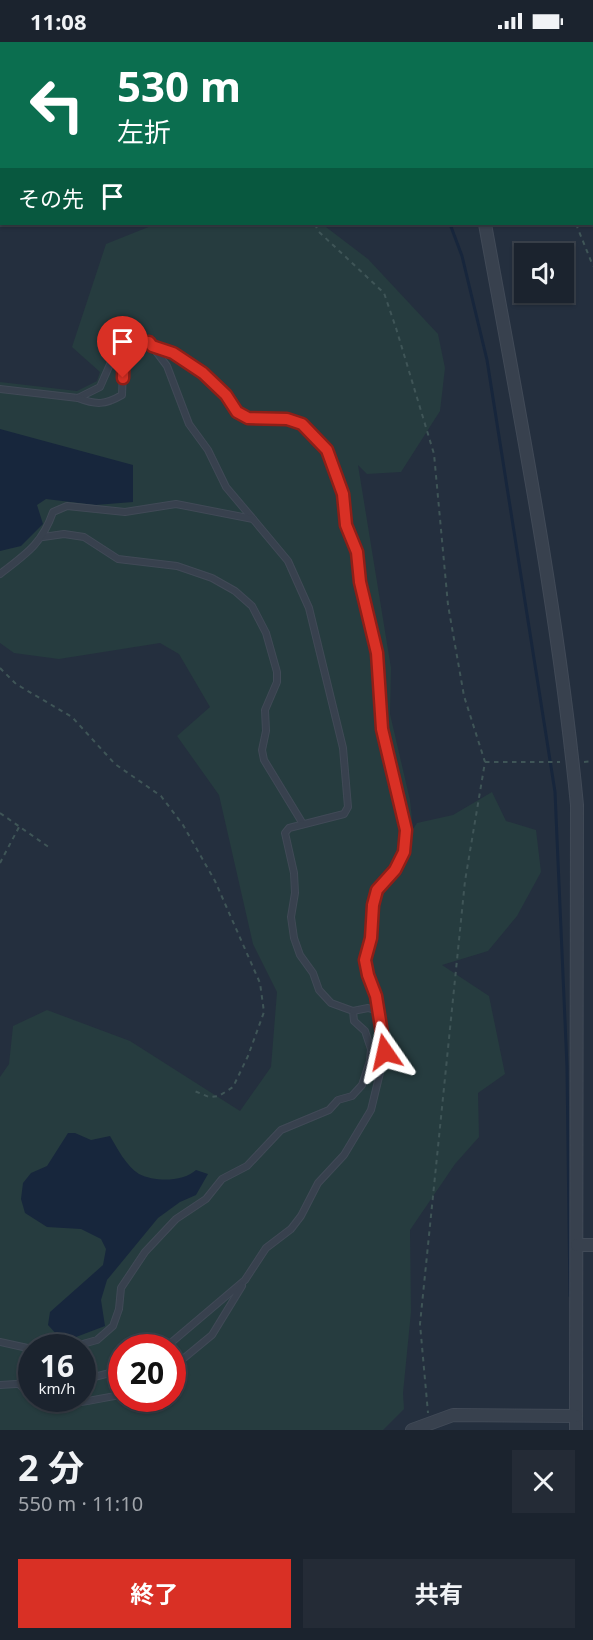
<!DOCTYPE html>
<html lang="ja">
<head>
<meta charset="utf-8">
<style>
  :root { --surface:#1b232e; --page:#242b36; --text:#f1f3f6; --muted:#a0a4aa; --line:#39404a; --accent:#d93025 }
  body { margin:0; font-family:"Noto Sans","Noto Sans JP",sans-serif; background:var(--page); color:var(--text); height:100vh; display:flex; flex-direction:column; font-size:22px; white-space:nowrap }
  * { box-sizing:border-box; margin:0 }
  p { font-size:20px; color:var(--muted) }
  .icon { flex:none; width:33px; height:33px; fill:none; stroke:currentColor; stroke-width:2; stroke-linecap:round; stroke-linejoin:round }
  .map { position:relative; height:1388px; overflow:hidden }
  .sheet { display:flex; flex-direction:column; background:var(--surface); flex:1 }
  .sheet>* { flex:none }
  .top-card { position:absolute; left:0px; top:0px; width:594px; height:183px; box-shadow:0 2px 4px #0004,0 0 0 2px var(--line); background:#0b6e4f; color:#fff; overflow:hidden }
  .buttons { position:absolute; left:514px; top:201px; display:grid; gap:12px }
  .buttons a { display:grid; place-items:center; width:60px; height:60px; border-radius:0px; background:var(--surface); box-shadow:0 2px 4px #0004,0 0 0 2px var(--line); font-size:30px }
  .speed { position:absolute; left:18px; top:1292px; display:flex; gap:12px; font-size:30px; font-weight:700; text-align:center }
  .speed>* { display:grid; place-content:center; width:78px; height:78px; border-radius:50%; background:var(--surface); box-shadow:0 2px 4px #0004,0 0 0 2px var(--line); line-height:1 }
  .speed small { font-size:15px; font-weight:400 }
  .speed .limit { border:9px solid #d22; background:#fff; color:#111 }
  .pin { position:absolute; display:grid; place-items:center; width:51px; height:51px; color:#fff; margin:-62px -26px; border-radius:50% 50% 50% 0; rotate:-45deg; box-shadow:0 0 6px #0007 }
  .pin .icon { rotate:45deg }
  .me { position:absolute; width:66px; margin:-33px; rotate:349deg; stroke-linejoin:round; filter:drop-shadow(0 0 4px #0008) }
  .turn { display:flex; align-items:center; gap:21px; height:126px; padding:0 18px; font-size:27px }
  .turn .icon { width:78px; height:78px; stroke-width:2.5 }
  .turn b { display:block; font-size:42px; line-height:51px }
  .then { display:flex; align-items:center; height:57px; padding:0 18px; background:#0003; gap:12px; font-size:22px }
  .round { display:grid; place-items:center; flex:none; width:63px; height:63px; border-radius:0px; background:var(--page) }
  .summary { display:flex; align-items:center; justify-content:space-between; height:102px; padding:0 18px }
  h1 { font-size:36px; font-weight:700; line-height:45px }
  .cta { display:flex; gap:12px; margin-top:auto; padding:12px 18px }
  .cta a { flex:1; height:69px; border-radius:0px; background:var(--accent); color:#fff; font-size:24px; font-weight:700; line-height:69px; text-align:center }
  .cta a+a { background:var(--page); color:var(--text) }
  .status { display:flex; justify-content:space-between; align-items:center; height:42px; padding:0 30px; background:var(--surface); direction:ltr }
  .status svg { height:16px; fill:currentColor }
  .map>svg:first-child { display:block }
  .green { fill:#263c3f; fill-rule:evenodd }
  .water { fill:#17263c }
  .lines { fill:none; stroke-linecap:round; stroke-linejoin:round }
  .stream { stroke:#17263c; stroke-width:3 }
  .service-casing { stroke:#414a57; stroke-width:8 }
  .minor-casing { stroke:#414a57; stroke-width:14 }
  .path { stroke:#3f5557; stroke-width:2; stroke-dasharray:4.5 4.5; stroke-linecap:butt }
  .service { stroke:#38414e; stroke-width:6 }
  .minor { stroke:#38414e; stroke-width:12 }
  .route-casing { stroke:#8d1f18; stroke-width:15 }
  .route { stroke:#d93025; stroke-width:10 }
</style>
</head>
<body>
<div class="status"><b>11:08</b><svg viewBox="0 0 49 12"><path d="M0 12V9h3v3zM5 12V6h3v6zM10 12V3h3v9zM15 12V0h3v12zM26 1h20v11H26zM47 4h2v5h-2z"/></svg></div>
<div class="map">
<svg width="593" height="1388" viewBox="0 0 593 1388">
  <rect width="100%" height="100%" fill="#242f3e"/>
  <!-- green -->
  <g class="green">
    <polygon points="0,0 214,0 2,2 0,178"/>
    <path d="M156 182H322L368 217 438 292 445 326 440 369 401 430 367 432 358 423 391 626 390 672 410 758 413 787 417 781 453 773 492 750 506 779 536 788 541 830 517 874 488 909 442 923 489 954 505 1032 478 1051 479 1095 455 1122 410 1188 411 1270 403 1351 404 1367 383 1388H0V1035L9 1022 13 984 47 968 130 999 240 1069 271 1025 277 950 253 902 219 753 177 694 210 665 179 612 160 601 59 617 14 611 0 601V340L77 349 97 339 100 330 72 305 106 202ZM32 1305H82V1356H32ZM122 1305H172V1356H122Z"/>
  </g>
  <!-- water -->
  <g class="water">
    <polygon points="0,387 133,423 133,460 95,463 46,457 37,463 43,482 21,504 0,509"/>
    <path d="M68 1091H75L91 1098 110 1094C117 1106 127 1125 139 1132 155 1140 183 1140 196 1128L208 1132 196 1153 180 1160 158 1176 107 1238 101 1258 105 1284 76 1295 58 1294 48 1283 50 1270 103 1223 106 1207 101 1197 81 1187 47 1185 25 1171 21 1157 23 1141 31 1131 47 1124Z"/>
  </g>
  <g class="lines">
    <!-- stream -->
    <g class="stream">
      <polyline points="366,0 367,2"/>
      <polyline points="450,182 462,214 487,318 555,750 567,1025 570,1254"/>
    </g>
    <!-- service casing -->
    <g class="service-casing">
      <g id="service">
        <polyline points="116,0 118,2"/>
        <polyline points="0,85 2,85"/>
        <polyline points="152,304 173,311 203,331 226,353 237,371 248,376 287,377 302,382 327,408 343,452 346,483 357,510 360,540 377,611 382,687 406,788 404,810 395,828 377,847 373,863 371,895 365,918 368,933 377,954 385,1010 371,1068 344,1113 318,1141 301,1174 291,1187 266,1206 245,1238 166,1305"/>
        <polyline points="0,347 78,356 100,345 118,304 134,300 149,300 167,324 189,382 208,408 226,445 253,477"/>
        <path d="M78 356C96 363 105 363 122 353L124 303"/>
        <polyline points="43,495 64,492 84,495 118,517 177,524 212,536 235,549 252,564 266,591 277,630 277,640 265,668 266,689 262,708 264,718 303,782"/>
        <path d="M0 532C26 512 42 502 53 470L67 464 125 470 176 462 253 477 288 519 309 566 343 706 348 765 344 772 289 786 285 791 294 831 295 851 291 875 294 896 300 913 313 931 319 948 331 961 353 969 354 979 365 989 371 1007 370 1019 362 1043 352 1054 338 1058 329 1068 281 1088 247 1124 222 1137 206 1157 176 1177 145 1210 121 1246 119 1267 113 1284 97 1298 72 1305"/>
        <polyline points="353,969 368,966 378,969"/>
        <polyline points="0,1300 32,1307"/>
        <polyline points="45,1305 52,1305"/>
        <polyline points="172,1326 212,1293 242,1244"/>
        <polyline points="82,1338 122,1328"/>
        <polyline points="19,1342 32,1355"/>
        <polyline points="0,1343 32,1341"/>
        <path d="M32 1356C56 1370 96 1356 122 1353"/>
      </g>
    </g>
    <!-- minor casing -->
    <g class="minor-casing">
      <g id="minor">
        <polyline points="454,0 455,2"/>
        <polyline points="196,2 197,0"/>
        <polyline points="0,59 2,58"/>
        <path d="M485 182C520 374 558 568 577 763L576 1388"/>
        <polyline points="577,1203 593,1203"/>
        <polyline points="412,1388 453,1373 576,1374"/>
      </g>
    </g>
    <!-- path -->
    <g class="path">
      <polyline points="315,182 318,189 384,251 396,286 434,412 448,563 464,654 485,720 465,839 420,1282 428,1371"/>
      <polyline points="576,182 593,224"/>
      <polyline points="0,626 16,642 72,675 115,722 161,754 183,783 215,839 260,941 264,970 248,1014 233,1045 219,1054 209,1055 192,1048"/>
      <polyline points="485,720 560,720"/>
      <polyline points="584,720 593,719"/>
      <polyline points="0,771 50,806"/>
      <polyline points="0,821 19,785"/>
    </g>
    <!-- service -->
    <use href="#service" class="service"/>
    <!-- minor -->
    <use href="#minor" class="minor"/>
  </g>
  <g class="lines">
    <!-- route casing -->
    <g class="route-casing">
      <polyline id="route" points="123,336 124,303 149,300 152,304 173,311 203,331 226,353 237,370 248,376 287,377 302,382 327,408 343,452 346,483 357,510 360,540 377,611 382,687 406,788 404,810 395,828 377,848 373,863 371,896 365,918 368,933 376,954 385,1010"/>
    </g>
    <!-- route -->
    <use href="#route" class="route"/>
  </g>
</svg>
<div class="buttons">
<a><svg class="icon" aria-label="sound" viewBox="0 0 24 24"><path d="M4 9h4l5-4v14l-5-4H4zM17 9q2 3 0 6"/></svg></a>
</div>
<div class="speed"><div>16<small>km/h</small></div><div class="limit">20</div></div>
<div class="pin" style="left:123px;top:336px;background:#d93025"><svg class="icon" aria-label="arrive" viewBox="0 0 24 24"><path d="M6 21V4h12l-3 4 3 4H6"/></svg></div>
<svg class="me" style="left:385px;top:1010px" viewBox="-20 -20 40 40"><path d="M0-17L14 15 0 8-14 15z" fill="#d93025" stroke="#fff" stroke-width="4"/></svg>
<div class="top-card">
<div class="turn"><svg class="icon" aria-label="left" viewBox="0 0 24 24"><path d="M17 20v-9H6M10 6l-5 5 5 5"/></svg><div><b>530 m</b>左折</div></div>
<div class="then">その先<svg class="icon" aria-label="arrive" viewBox="0 0 24 24"><path d="M6 21V4h12l-3 4 3 4H6"/></svg></div>
</div>
</div>
<section class="sheet">
<div class="summary"><div><h1>2 分</h1><p>550 m · 11:10</p></div><a class="round"><svg class="icon" aria-label="close" viewBox="0 0 24 24"><path d="M6 6l12 12M18 6L6 18"/></svg></a></div>
<div class="cta"><a>終了</a><a>共有</a></div>
</section>
</body>
</html>
